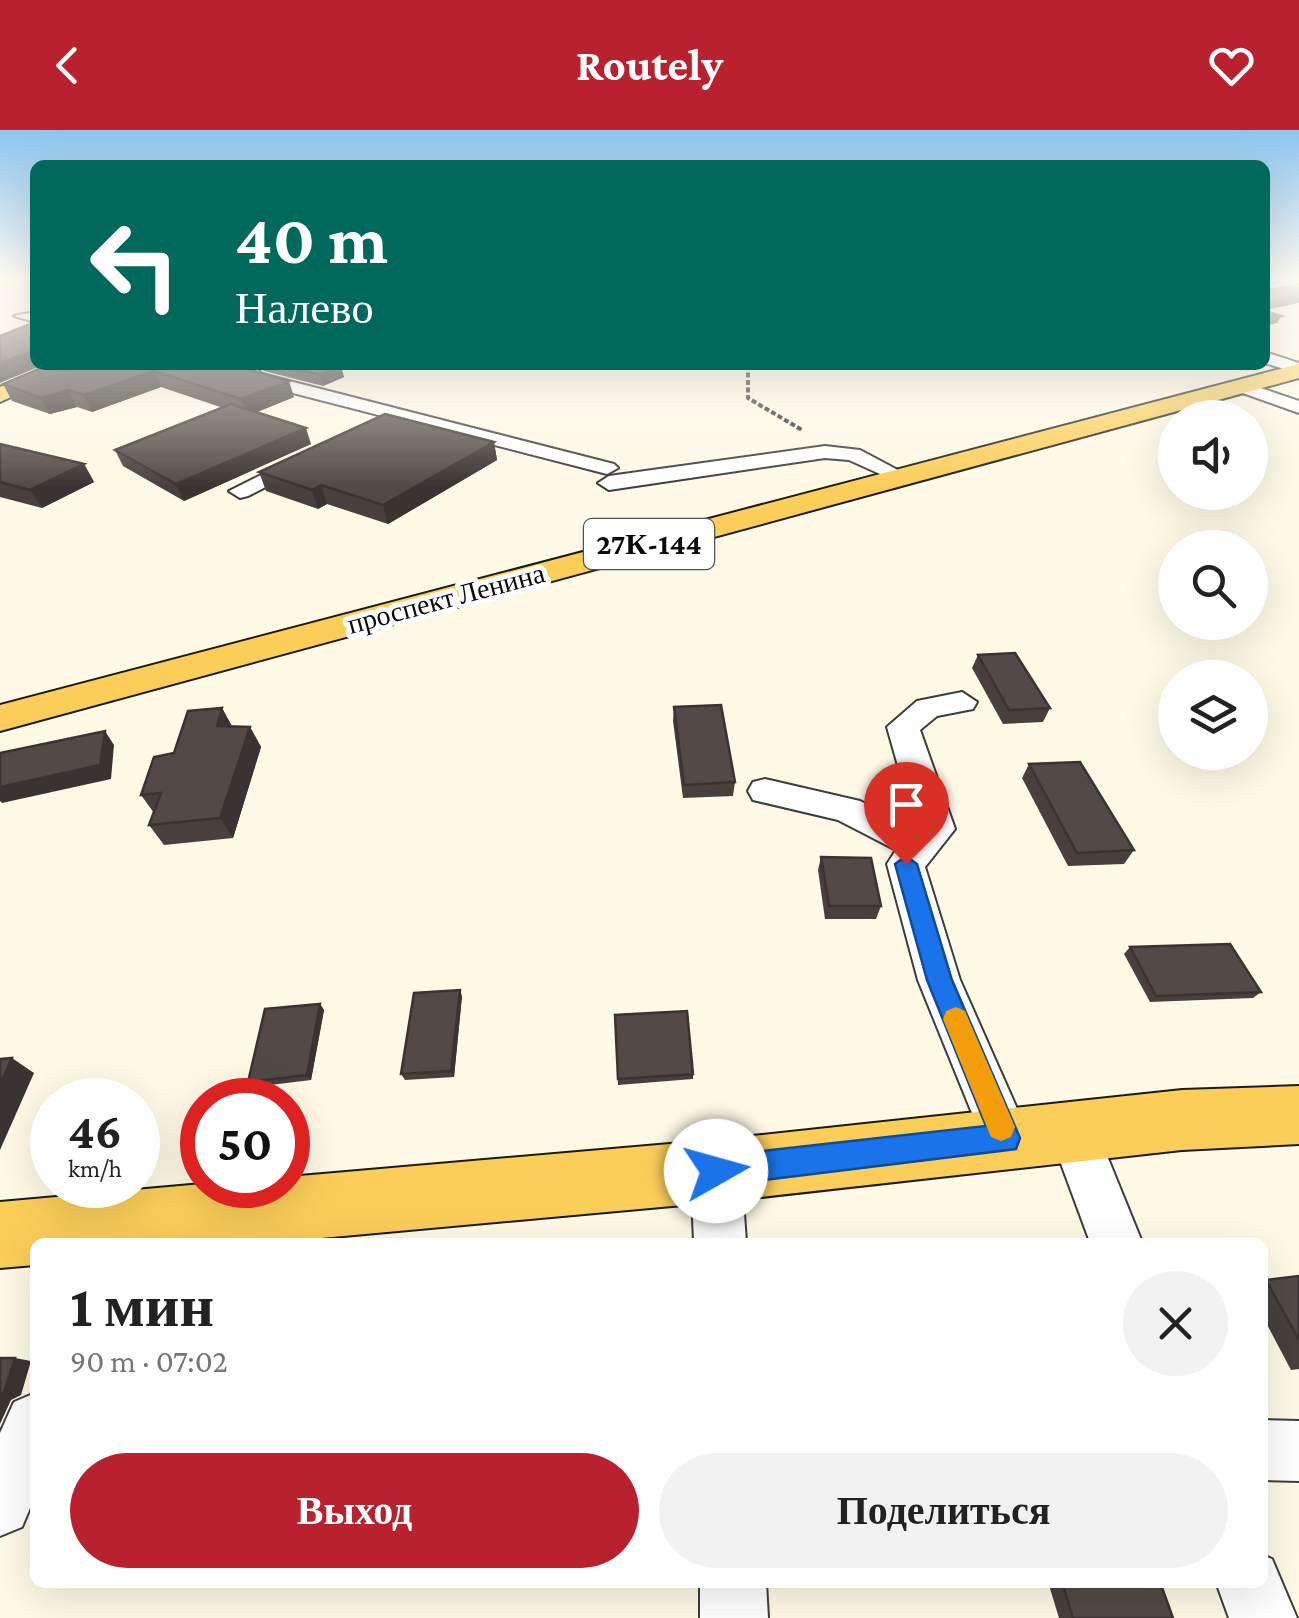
<!DOCTYPE html>
<html lang="ru">
<head>
<meta charset="utf-8">
<style>
  :root { --surface:#fff; --page:#f2f2f2; --text:#222; --muted:#767676; --accent:#ba212e }
  body { margin:0; font-family:"Crimson Pro",serif; background:var(--page); color:var(--text); height:100vh; display:flex; flex-direction:column; font-size:38px; white-space:nowrap }
  * { box-sizing:border-box; margin:0 }
  p { font-size:32px; color:var(--muted) }
  .icon { flex:none; width:55px; height:55px; fill:none; stroke:currentColor; stroke-width:2; stroke-linecap:round; stroke-linejoin:round }
  .map { position:relative; flex:1; overflow:hidden }
  .side { position:absolute; left:30px; top:1108px; width:1238px; height:350px; display:flex; flex-direction:column; background:var(--surface); border-radius:15px; box-shadow:0 10px 40px #0002 }
  .side>* { flex:none }
  .top-card { position:absolute; left:30px; top:30px; width:1240px; height:210px; border-radius:15px; box-shadow:0 10px 40px #0002; background:#00695c; color:#fff; overflow:hidden }
  .buttons { position:absolute; left:1158px; top:270px; display:grid; gap:20px }
  .buttons a { display:grid; place-items:center; width:110px; height:110px; border-radius:50%; background:var(--surface); box-shadow:0 10px 40px #0002; font-size:50px }
  .speed { position:absolute; left:30px; top:948px; display:flex; gap:20px; font-size:50px; font-weight:700; text-align:center }
  .speed>* { display:grid; place-content:center; width:130px; height:130px; border-radius:50%; background:var(--surface); box-shadow:0 10px 40px #0002; line-height:1 }
  .speed small { font-size:25px; font-weight:400 }
  .speed .limit { border:15px solid #d22; background:#fff; color:#111 }
  .pin { position:absolute; display:grid; place-items:center; width:85px; height:85px; color:#fff; margin:-102px -42px; border-radius:50% 50% 50% 0; rotate:-45deg; box-shadow:0 0 10px #0007 }
  .pin .icon { rotate:45deg }
  .me { position:absolute; width:110px; margin:-55px; rotate:83deg; stroke-linejoin:round; filter:drop-shadow(0 0 8px #0008) }
  .turn { display:flex; align-items:center; gap:35px; height:210px; padding:0 40px; font-size:45px }
  .turn .icon { width:130px; height:130px; stroke-width:2.5 }
  .turn b { display:block; font-size:70px; line-height:85px }
  .round { display:grid; place-items:center; flex:none; width:105px; height:105px; border-radius:52px; background:var(--page) }
  .head { display:flex; align-items:center; justify-content:space-between; height:170px; padding:0 40px }
  h1 { font-size:60px; font-weight:700; line-height:75px }
  .cta { display:flex; gap:20px; margin-top:auto; padding:20px 40px }
  .cta a { flex:1; height:115px; border-radius:60px; background:var(--accent); color:#fff; font-size:40px; font-weight:700; line-height:115px; text-align:center }
  .cta a+a { background:var(--page); color:var(--text) }
  header { display:flex; justify-content:space-between; align-items:center; height:130px; padding:0 40px; background:var(--accent); color:#fff; font-size:45px; font-weight:700 }
  .map>svg:first-child { display:block }
  .lines { fill:none; stroke-linecap:round; stroke-linejoin:round }
  .minor-casing { stroke:#3d3d3d; stroke-width:4 }
  .major-casing { stroke:#1b1b1b; stroke-width:4 }
  .path { stroke:#2c2c2c; stroke-width:4; stroke-dasharray:5 2.5; stroke-linecap:butt }
  .minor { fill:#fff; fill-rule:evenodd }
  .major { fill:#fbce5a; fill-rule:evenodd }
  .wall { fill:#47403c }
  .shaded-wall { fill:#393431 }
  .building { fill:#524a46; stroke:#393431; stroke-width:2.5 }
  .route { fill:#1a73e8; stroke:#114b97; stroke-width:2.5 }
  .slow { fill:#f59e0b }
  .labels { text-anchor:middle; stroke-width:10; stroke-linejoin:round; paint-order:stroke }
  .far-street-label { font-size:28px; fill:#0a0a0a; stroke:#fff }
  .shield { fill:#fff; stroke:#545454; stroke-width:2.5 }
  .shield-label { font-size:30px; font-weight:bold; fill:#0a0a0a }
</style>
</head>
<body>
<header><svg class="icon" aria-label="back" viewBox="0 0 24 24"><path d="M15 5l-7 7 7 7"/></svg>Routely<svg class="icon" aria-label="heart" viewBox="0 0 24 24"><path d="M12 20l-8-8c-3-5 5-10 8-4 3-6 11-1 8 4z"/></svg></header>
<div class="map">
<svg width="1299" height="1488" viewBox="0 0 1299 1488">
  <rect width="100%" height="100%" fill="#fff9e6"/>
  <g class="lines">
    <!-- minor casing -->
    <g class="minor-casing">
      <g id="minor">
        <polygon points="1299,149 1299,157 1265,164 1265,156"/>
        <polygon points="35,182 35,192 14,186"/>
        <polygon points="1265,222 1299,233 1299,244 1265,233"/>
        <polygon points="236,235 252,235 262,244 614,334 618,338 607,344 250,252 240,248"/>
        <polygon points="1243,252 1299,271 1299,283 1237,261 1237,253"/>
        <polygon points="825,316 860,320 911,347 900,353 849,330 825,328 609,360 598,353 609,346"/>
        <polygon points="305,323 315,329 312,333 248,366 240,368 229,361"/>
        <polygon points="962,562 977,572 973,579 937,586 920,600 955,699 925,737 960,850 1030,1008 1023,1025 1006,1032 989,1025 918,850 887,734 896,720 838,690 753,670 748,661 753,652 765,649 860,671 916,699 887,597 917,571"/>
        <polygon points="1073,977 1090,984 1142,1112 1090,1112 1049,1001 1056,984"/>
        <polygon points="716,1016 733,1024 741,1041 746,1112 694,1112 691,1041 699,1024"/>
        <polygon points="35,1263 35,1366 22,1397 0,1406 0,1303 14,1272"/>
        <polygon points="1262,1290 1299,1291 1299,1351 1262,1350"/>
        <polygon points="1262,1425 1272,1429 1297,1488 1229,1488 1216,1452 1262,1452"/>
        <polygon points="700,1452 766,1452 768,1488 700,1488"/>
      </g>
    </g>
    <!-- major casing -->
    <g class="major-casing">
      <g id="major">
        <polygon points="1299,234 1299,248 0,601 0,575"/>
        <polygon points="53,235 83,235 0,272 0,257"/>
        <polygon points="1299,956 1299,1014 1182,1020 716,1072 278,1112 35,1112 35,1135 0,1138 0,1072 202,1054 288,1055 288,1047 716,1010 1182,960"/>
      </g>
    </g>
    <!-- path -->
    <polyline class="path" points="748,235 748,268 802,300"/>
    <!-- minor -->
    <use href="#minor" class="minor"/>
    <!-- major -->
    <use href="#major" class="major"/>
  </g>
  <!-- wall -->
  <g class="wall">
    <polygon points="48,235 234,235 294,267 256,282 311,314 184,371 123,336 115,320 223,278 161,257 92,282 77,277 50,284 12,271 3,254"/>
    <polygon points="258,235 335,235 344,247 323,256 264,241"/>
    <polygon points="494,312 497,330 388,394 327,374 318,379 266,361 259,342"/>
    <polygon points="0,314 84,334 94,352 42,378 0,367"/>
    <polygon points="978,525 1050,578 1043,592 1003,594 972,538"/>
    <polygon points="674,577 735,652 733,666 683,668 673,591"/>
    <polygon points="222,578 232,597 250,597 261,617 233,708 164,715 149,695 154,683 141,665 174,623"/>
    <polygon points="1029,634 1134,720 1124,734 1068,736 1022,648"/>
    <polygon points="821,727 881,776 876,789 825,789 818,740"/>
    <polygon points="1130,817 1261,862 1253,868 1150,872 1124,824"/>
    <polygon points="462,866 454,947 405,950 401,944"/>
    <polygon points="320,874 324,880 311,950 253,957 248,952"/>
    <polygon points="615,885 693,944 693,949 618,955"/>
    <polygon points="1299,1146 1299,1239 1291,1240 1262,1185 1262,1151"/>
    <polygon points="1048,1452 1160,1452 1173,1488 1059,1488"/>
  </g>
  <!-- shaded-wall -->
  <g class="shaded-wall">
    <polygon points="1299,167 1299,173 1265,180 1265,174"/>
    <polygon points="1281,186 1277,193 1265,196 1265,190"/>
    <polygon points="35,220 35,235 43,235 0,253 0,233"/>
    <polygon points="341,236 344,247 323,256 320,245"/>
    <polygon points="154,241 161,257 92,282 84,265"/>
    <polygon points="289,251 294,267 248,286 241,269"/>
    <polygon points="68,260 77,277 50,284 41,268"/>
    <polygon points="306,298 311,314 184,371 176,354"/>
    <polygon points="494,312 497,330 388,394 383,375"/>
    <polygon points="84,334 94,352 42,378 30,360"/>
    <polygon points="321,355 327,374 318,379 312,360"/>
    <polygon points="222,578 233,598 217,596"/>
    <polygon points="250,597 261,617 233,708 220,688"/>
    <polygon points="105,601 114,615 111,649 2,673 0,671 0,657"/>
    <polygon points="460,860 462,866 454,947 451,941"/>
    <polygon points="320,874 324,880 311,950 307,945"/>
    <polygon points="12,928 34,943 0,1020 0,955"/>
    <polygon points="15,1228 31,1231 21,1265 11,1270 0,1294 0,1265"/>
  </g>
  <!-- building -->
  <g class="building">
    <polygon points="1265,149 1267,149 1266,160 1299,155 1299,167 1265,174"/>
    <polygon points="1265,181 1281,186 1265,190"/>
    <polygon points="35,192 35,220 0,233 0,206"/>
    <polygon points="48,235 233,235 289,251 241,269 154,241 84,265 68,260 41,268 3,254"/>
    <polygon points="281,235 335,235 341,236 320,245"/>
    <polygon points="231,274 306,298 176,354 115,320"/>
    <polygon points="385,284 494,312 383,375 321,355 312,360 259,342"/>
    <polygon points="0,314 84,334 30,360 0,352"/>
    <polygon points="1015,523 1050,578 1009,580 978,525"/>
    <polygon points="721,575 735,652 684,655 674,577"/>
    <polygon points="222,578 217,596 250,597 220,688 149,695 161,663 141,665 154,627 174,623 188,581"/>
    <polygon points="105,601 100,635 0,657 0,623"/>
    <polygon points="1080,632 1134,720 1077,723 1029,634"/>
    <polygon points="821,727 871,728 881,776 829,776"/>
    <polygon points="1230,814 1261,862 1156,866 1130,817"/>
    <polygon points="460,860 451,941 401,944 414,863"/>
    <polygon points="320,874 307,945 248,952 265,879"/>
    <polygon points="687,881 693,944 618,949 615,885"/>
    <polygon points="12,928 0,955 0,929"/>
    <polygon points="1299,1146 1299,1210 1266,1150"/>
    <polygon points="0,1228 15,1228 4,1262 0,1265"/>
    <polygon points="1062,1452 1160,1452 1173,1488 1073,1488"/>
  </g>
  <!-- sky -->
  <linearGradient id="sky" x2="0" y2="1"><stop stop-color="#8fc4ee"/><stop offset="0.42" stop-color="#fffcf4"/><stop offset="1" stop-color="#fffcf4" stop-opacity="0"/></linearGradient>
  <rect width="1299" height="357" fill="url(#sky)"/>
  <!-- route -->
  <polygon class="route" points="906,726 917,734 952,850 1020,1008 1016,1019 716,1056 705,1052 701,1041 705,1030 716,1026 986,996 927,850 895,734"/>
  <!-- slow -->
  <polygon class="slow" points="956,877 965,881 1015,997 1011,1007 1001,1011 991,1007 943,889 946,881"/>
  <g class="labels">
    <!-- far-street labels -->
    <g class="far-street-label">
      <text transform="translate(446 468) rotate(-15)" y="10">проспект Ленина</text>
    </g>
    <!-- shield labels -->
    <rect class="shield" x="584" y="389" width="130" height="50" rx="8"/>
    <g class="shield-label">
      <text x="649" y="424">27К-144</text>
    </g>
  </g>
</svg>
<div class="buttons">
<a><svg class="icon" aria-label="sound" viewBox="0 0 24 24"><path d="M4 9h4l5-4v14l-5-4H4zM17 9q2 3 0 6"/></svg></a>
<a><svg class="icon" aria-label="search" viewBox="0 0 24 24"><circle cx="10" cy="10" r="6"/><path d="M15 15l6 6"/></svg></a>
<a><svg class="icon" aria-label="layers" viewBox="0 0 24 24"><path d="M12 4l9 5-9 5-9-5zM3 14l9 5 9-5"/></svg></a>
</div>
<div class="speed"><div>46<small>km/h</small></div><div class="limit">50</div></div>
<div class="pin" style="left:906px;top:734px;background:#d93025"><svg class="icon" aria-label="arrive" viewBox="0 0 24 24"><path d="M6 21V4h12l-3 4 3 4H6"/></svg></div>
<svg class="me" style="left:716px;top:1041px" viewBox="-20 -20 40 40"><circle r="19" fill="#fff"/><path d="M0-13L10 11 0 6-10 11z" fill="#1a73e8"/></svg>
<div class="top-card">
<div class="turn"><svg class="icon" aria-label="left" viewBox="0 0 24 24"><path d="M17 20v-9H6M10 6l-5 5 5 5"/></svg><div><b>40 m</b>Налево</div></div>
</div>
<section class="side">
<div class="head"><div><h1>1 мин</h1><p>90 m · 07:02</p></div><a class="round"><svg class="icon" aria-label="close" viewBox="0 0 24 24"><path d="M6 6l12 12M18 6L6 18"/></svg></a></div>
<div class="cta"><a>Выход</a><a>Поделиться</a></div>
</section>
</div>
</body>
</html>
